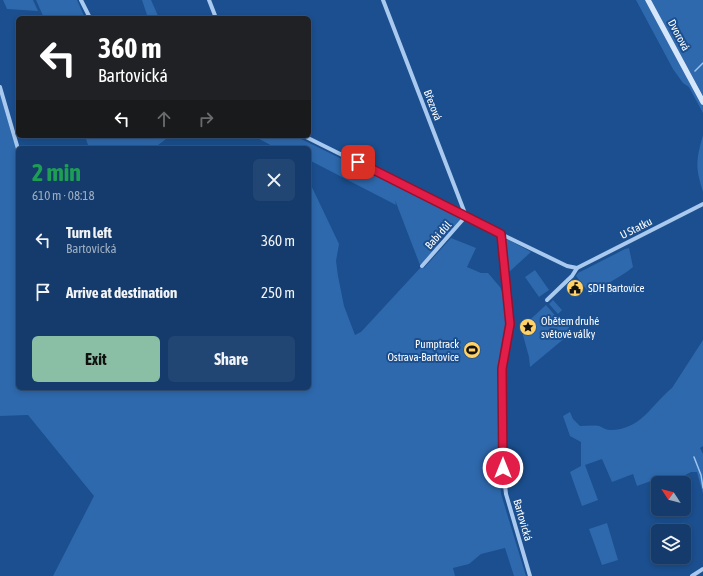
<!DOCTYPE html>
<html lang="en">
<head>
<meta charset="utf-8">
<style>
  :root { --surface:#143b6b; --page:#214673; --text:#f1f3f6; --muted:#9dadc1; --line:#33557e; --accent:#8abfa5 }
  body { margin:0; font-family:"Asap Condensed",sans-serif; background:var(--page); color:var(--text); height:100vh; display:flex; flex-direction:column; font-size:15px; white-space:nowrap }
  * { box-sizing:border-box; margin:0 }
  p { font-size:13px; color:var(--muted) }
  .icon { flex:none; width:22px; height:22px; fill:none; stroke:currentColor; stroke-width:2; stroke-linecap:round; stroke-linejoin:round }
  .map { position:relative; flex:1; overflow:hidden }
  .details { position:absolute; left:16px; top:146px; width:295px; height:244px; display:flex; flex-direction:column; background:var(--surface); border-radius:6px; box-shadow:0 2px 6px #0003,0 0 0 1px var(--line) }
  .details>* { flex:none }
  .guide { position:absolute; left:16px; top:16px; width:295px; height:122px; border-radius:6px; box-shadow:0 2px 6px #0003,0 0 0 1px var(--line); background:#202124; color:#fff; overflow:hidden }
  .needle { width:26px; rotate:306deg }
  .tools { position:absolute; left:651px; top:476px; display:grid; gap:8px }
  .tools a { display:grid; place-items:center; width:40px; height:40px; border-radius:6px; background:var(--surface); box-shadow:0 2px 6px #0003,0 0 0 1px var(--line); font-size:20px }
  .pin { position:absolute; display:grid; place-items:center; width:34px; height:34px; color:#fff; margin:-17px; border-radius:8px; box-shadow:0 2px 6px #0006 }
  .me { position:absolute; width:44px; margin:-22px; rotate:0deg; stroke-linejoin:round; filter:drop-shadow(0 0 3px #0008) }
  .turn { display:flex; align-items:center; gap:14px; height:84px; padding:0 16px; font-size:18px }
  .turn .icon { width:52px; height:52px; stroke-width:2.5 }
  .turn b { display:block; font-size:28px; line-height:34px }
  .lanes { display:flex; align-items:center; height:38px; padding:0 16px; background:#0003; justify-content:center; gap:20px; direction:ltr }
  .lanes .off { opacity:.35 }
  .round { display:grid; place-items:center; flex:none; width:42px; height:42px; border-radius:6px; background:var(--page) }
  .overview { display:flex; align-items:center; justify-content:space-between; height:68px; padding:0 16px }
  h1 { font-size:24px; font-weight:700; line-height:30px; color:#1e9e55 }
  .cta { display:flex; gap:8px; margin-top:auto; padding:8px 16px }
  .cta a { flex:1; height:46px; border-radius:6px; background:var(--accent); color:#111; font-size:16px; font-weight:700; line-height:46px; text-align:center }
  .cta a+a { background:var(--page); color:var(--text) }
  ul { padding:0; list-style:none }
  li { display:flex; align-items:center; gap:12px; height:52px; padding:0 16px }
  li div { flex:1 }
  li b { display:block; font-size:15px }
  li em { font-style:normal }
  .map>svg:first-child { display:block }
  .green { fill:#2e69ad }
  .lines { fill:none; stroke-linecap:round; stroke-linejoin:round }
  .stream { stroke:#9cc4f0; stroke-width:1.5 }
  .street { stroke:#a9c9ee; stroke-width:4 }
  .secondary { stroke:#d6e6fa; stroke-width:5.5 }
  .route-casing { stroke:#92132f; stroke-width:10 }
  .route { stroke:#e11d48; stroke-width:7 }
  .labels { text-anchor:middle; stroke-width:4; stroke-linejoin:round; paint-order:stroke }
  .street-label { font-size:11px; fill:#fff; stroke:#1b4f8f }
  .poi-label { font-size:11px; fill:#fff; stroke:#1b4f8f; text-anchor:start }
</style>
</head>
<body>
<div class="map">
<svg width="703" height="576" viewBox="0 0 703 576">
  <rect width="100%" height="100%" fill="#1b4f8f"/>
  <!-- green -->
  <g class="green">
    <polygon points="3,0 33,0 38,11 7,9"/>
    <polygon points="36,0 77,0 85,18 44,18"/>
    <polygon points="142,0 151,0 159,18 148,18"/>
    <polygon points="636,0 645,0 703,105 703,113 689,87 683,83 673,69"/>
    <polygon points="651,0 703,0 703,96"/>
    <polygon points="0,94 18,156 18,388 309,388 309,181 339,244 336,261 338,276 344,306 355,335 361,332 422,266 424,268 451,238 476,248 467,267 481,273 488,273 500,287 504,296 506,326 504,344 498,368 499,456 501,494 526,576 514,576 505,548 481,554 469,564 453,568 455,576 53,576 94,496 28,415 0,416"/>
    <path d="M703 135V192C695 167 696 160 703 135Z"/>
    <polygon points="85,136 170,136 154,148 89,148"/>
    <polygon points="254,136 295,136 462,218 446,236 439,236 436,240 437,246 420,265 395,200 396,205 309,160 309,148 276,148"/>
    <polygon points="506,240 509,240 531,252 508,273 505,242"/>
    <path d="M629 248 633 267C620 278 604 284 591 295L576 276 578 273 625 249Z"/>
    <polygon points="535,270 549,290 539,297 525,277"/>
    <polygon points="553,300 562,310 558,314 549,304"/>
    <polygon points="546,305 559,320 563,318 572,332 530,367 529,357 521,328"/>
    <path d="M703 340V446L700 448 703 454V494L697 472H691L670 483H658V488L655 490 651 481 637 486 633 474 612 482 602 459 585 465 598 500 582 506 570 472 581 466V442L570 436 563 416 570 412 573 419 580 426C586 426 593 425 599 426 602 427 606 430 610 430 641 430 651 405 672 388Z"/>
    <polygon points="607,523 618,560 602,565 589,529"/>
  </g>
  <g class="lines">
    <!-- stream -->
    <g class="stream">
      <polyline points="695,71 703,63"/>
      <polyline points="694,457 701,475 703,488"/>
    </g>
    <!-- street -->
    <g class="street">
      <polyline points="81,0 90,18"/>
      <polyline points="209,0 216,18"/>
      <polyline points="383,0 466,216 422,266"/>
      <polyline points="0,87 18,149"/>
      <polyline points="304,136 501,234 510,324 502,369 503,467 506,494 530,576"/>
      <polyline points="501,234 567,266 577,268 703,204"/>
      <polyline points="547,300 572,276 577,268"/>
      <polyline points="692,576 703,569"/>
    </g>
    <!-- secondary -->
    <polyline class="secondary" points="648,0 703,102"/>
  </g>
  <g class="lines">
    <!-- route casing -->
    <g class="route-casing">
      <polyline id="route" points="358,162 501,234 510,324 502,369 503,468"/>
    </g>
    <!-- route -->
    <use href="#route" class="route"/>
  </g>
  <!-- icons -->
  <defs>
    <g id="civic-disc" transform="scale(0.9)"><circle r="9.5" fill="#ffd166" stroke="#1b4f8f"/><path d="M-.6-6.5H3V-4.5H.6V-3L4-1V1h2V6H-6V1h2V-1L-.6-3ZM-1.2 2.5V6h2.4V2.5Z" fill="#111"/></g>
    <g id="sight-disc" transform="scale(0.9)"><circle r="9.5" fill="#ffd166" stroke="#1b4f8f"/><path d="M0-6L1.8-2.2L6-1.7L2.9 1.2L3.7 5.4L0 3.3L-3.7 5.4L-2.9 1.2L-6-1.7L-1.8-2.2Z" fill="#111"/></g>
    <g id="stadium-disc" transform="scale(0.9)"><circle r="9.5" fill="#ffd166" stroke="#1b4f8f"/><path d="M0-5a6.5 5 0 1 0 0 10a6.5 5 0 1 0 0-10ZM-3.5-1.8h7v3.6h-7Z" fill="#111"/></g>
  </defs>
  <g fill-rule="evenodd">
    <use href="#civic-disc" x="575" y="288"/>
    <use href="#sight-disc" x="528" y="327"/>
    <use href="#stadium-disc" x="472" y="350"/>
  </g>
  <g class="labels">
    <!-- street labels -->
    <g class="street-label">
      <text transform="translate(679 35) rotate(62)" y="4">Dvorová</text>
      <text transform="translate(433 105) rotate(69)" y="4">Březová</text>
      <text transform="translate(636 228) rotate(-27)" y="4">U Statku</text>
      <text transform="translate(438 235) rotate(-48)" y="4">Babí důl</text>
      <text transform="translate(523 520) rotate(74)" y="4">Bartovická</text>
    </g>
    <!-- poi labels -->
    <g class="poi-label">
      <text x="588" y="292">SDH Bartovice</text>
      <text x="541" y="325">Obětem druhé<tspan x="541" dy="13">světové války</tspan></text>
      <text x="459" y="348" text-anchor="end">Pumptrack<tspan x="459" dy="13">Ostrava-Bartovice</tspan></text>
    </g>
  </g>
</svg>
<div class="tools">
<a><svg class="needle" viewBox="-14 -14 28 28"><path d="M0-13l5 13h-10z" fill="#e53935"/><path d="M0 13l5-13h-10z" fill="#9dadc1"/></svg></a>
<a><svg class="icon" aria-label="layers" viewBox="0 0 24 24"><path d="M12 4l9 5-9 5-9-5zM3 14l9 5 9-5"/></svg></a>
</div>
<div class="pin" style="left:358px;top:162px;background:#d93025"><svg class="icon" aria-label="arrive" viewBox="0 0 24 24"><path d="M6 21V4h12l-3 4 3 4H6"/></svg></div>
<svg class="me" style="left:503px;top:468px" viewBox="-20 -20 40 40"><circle r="17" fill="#e11d48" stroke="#fff" stroke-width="3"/><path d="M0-11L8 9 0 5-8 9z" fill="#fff"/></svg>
<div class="guide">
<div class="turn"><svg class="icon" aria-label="left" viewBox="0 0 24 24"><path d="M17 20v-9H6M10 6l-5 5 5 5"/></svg><div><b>360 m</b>Bartovická</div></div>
<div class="lanes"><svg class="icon" aria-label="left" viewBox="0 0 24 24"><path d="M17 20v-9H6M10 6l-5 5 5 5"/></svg><svg class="icon off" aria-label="ahead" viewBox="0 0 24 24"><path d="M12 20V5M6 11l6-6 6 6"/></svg><svg class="icon off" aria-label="right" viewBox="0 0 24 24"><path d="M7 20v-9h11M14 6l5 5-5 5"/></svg></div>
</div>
<section class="details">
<div class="overview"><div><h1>2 min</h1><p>610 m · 08:18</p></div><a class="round"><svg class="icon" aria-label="close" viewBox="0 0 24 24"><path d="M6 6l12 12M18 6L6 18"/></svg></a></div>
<ul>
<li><svg class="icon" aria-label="left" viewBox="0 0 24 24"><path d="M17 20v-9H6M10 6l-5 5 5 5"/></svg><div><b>Turn left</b><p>Bartovická</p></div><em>360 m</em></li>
<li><svg class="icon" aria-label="arrive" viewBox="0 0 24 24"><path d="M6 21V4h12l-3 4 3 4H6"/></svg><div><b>Arrive at destination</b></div><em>250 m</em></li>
</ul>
<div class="cta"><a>Exit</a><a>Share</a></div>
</section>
</div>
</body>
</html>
